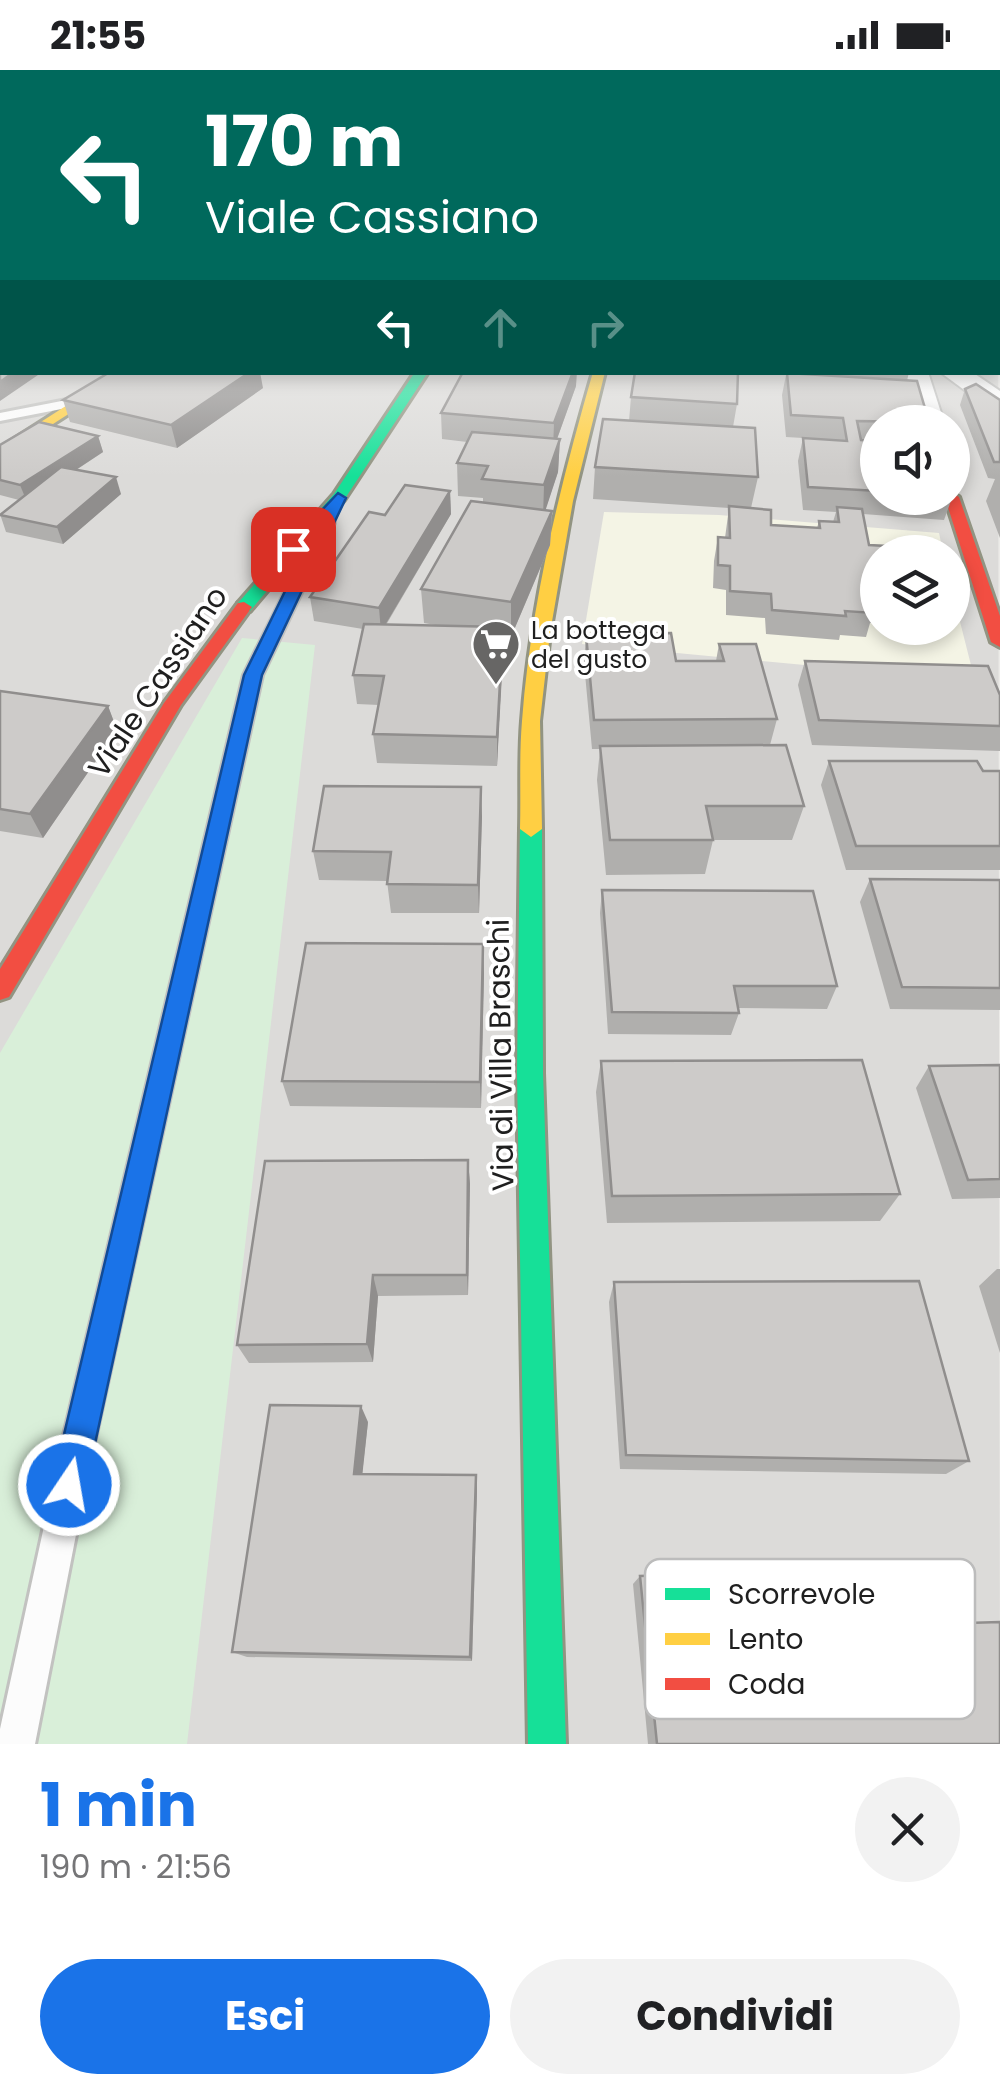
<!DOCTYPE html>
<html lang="it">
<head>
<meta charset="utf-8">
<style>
  :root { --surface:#fff; --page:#f2f2f2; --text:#202124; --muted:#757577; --accent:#1a73e8 }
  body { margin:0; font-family:Poppins,sans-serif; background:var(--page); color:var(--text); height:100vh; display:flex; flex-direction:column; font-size:38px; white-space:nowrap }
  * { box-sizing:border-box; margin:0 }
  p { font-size:32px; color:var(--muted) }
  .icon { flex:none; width:55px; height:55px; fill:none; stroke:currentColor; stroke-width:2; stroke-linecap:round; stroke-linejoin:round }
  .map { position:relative; height:1674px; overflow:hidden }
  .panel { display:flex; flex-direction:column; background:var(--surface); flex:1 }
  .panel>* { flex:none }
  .banner { position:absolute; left:0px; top:0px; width:1000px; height:305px; box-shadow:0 5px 15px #0003; background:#00695c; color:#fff; overflow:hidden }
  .tools { position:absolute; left:860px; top:335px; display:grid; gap:20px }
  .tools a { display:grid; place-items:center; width:110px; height:110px; border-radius:50%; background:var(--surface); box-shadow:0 5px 15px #0003; font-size:50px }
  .pin { position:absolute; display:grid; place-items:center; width:85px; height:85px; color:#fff; margin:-42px; border-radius:20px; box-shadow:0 5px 15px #0006 }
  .me { position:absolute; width:110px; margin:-55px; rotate:12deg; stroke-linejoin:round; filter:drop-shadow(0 0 8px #0008) }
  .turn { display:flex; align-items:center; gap:35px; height:210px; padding:0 40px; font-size:45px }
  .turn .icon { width:130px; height:130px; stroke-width:2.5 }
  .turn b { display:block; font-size:70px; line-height:85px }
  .lanes { display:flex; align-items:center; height:95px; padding:0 40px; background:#0003; justify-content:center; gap:50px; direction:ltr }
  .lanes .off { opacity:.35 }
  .round { display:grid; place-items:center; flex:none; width:105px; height:105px; border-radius:52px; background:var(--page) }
  .summary { display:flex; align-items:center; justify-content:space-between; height:170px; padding:0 40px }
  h1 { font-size:60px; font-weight:700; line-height:75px; color:var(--accent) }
  .primary-button { display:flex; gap:20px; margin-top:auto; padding:20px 40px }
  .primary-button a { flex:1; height:115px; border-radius:60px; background:var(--accent); color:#fff; font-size:40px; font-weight:700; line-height:115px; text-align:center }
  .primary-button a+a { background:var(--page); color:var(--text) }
  .status { display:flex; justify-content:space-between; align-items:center; height:70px; padding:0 50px; background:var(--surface); direction:ltr }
  .status svg { height:28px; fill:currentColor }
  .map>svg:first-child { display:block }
  .residential { fill:#dcdbd9; fill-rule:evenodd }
  .education { fill:#f4f4e5 }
  .park { fill:#d9efd9 }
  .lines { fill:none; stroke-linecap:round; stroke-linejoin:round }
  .lane-casing { stroke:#c2c2c0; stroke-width:6 }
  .street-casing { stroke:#c2c2c0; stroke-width:4 }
  .fast-casing { stroke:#929482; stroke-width:6 }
  .slow-casing { stroke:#929482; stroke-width:6 }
  .jam-casing { stroke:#929482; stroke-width:6 }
  .lane { fill:#fcfcfc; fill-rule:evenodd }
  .street { fill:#fcfcfc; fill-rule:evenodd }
  .fast { fill:#16e098; fill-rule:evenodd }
  .slow { fill:#ffcf43; fill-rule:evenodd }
  .jam { fill:#f24e42; fill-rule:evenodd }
  .wall { fill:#b0afad }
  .shaded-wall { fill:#908e8d }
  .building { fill:#cdcbc9; stroke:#908e8d; stroke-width:2.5 }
  .route { fill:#1a73e8; stroke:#114b97; stroke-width:2.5 }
  .labels { text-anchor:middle; stroke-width:8; stroke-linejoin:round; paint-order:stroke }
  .far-poi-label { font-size:25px; fill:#1f1f1f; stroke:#fff; text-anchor:start }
  .street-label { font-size:30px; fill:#1f1f1f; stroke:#fff }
  .key { fill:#fff; stroke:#bcbcbc; stroke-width:2.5 }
  .key-label { font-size:28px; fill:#1f1f1f }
</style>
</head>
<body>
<div class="status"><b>21:55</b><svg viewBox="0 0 49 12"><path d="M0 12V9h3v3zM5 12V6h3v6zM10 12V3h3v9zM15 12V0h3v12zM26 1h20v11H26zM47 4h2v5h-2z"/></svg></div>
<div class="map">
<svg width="1000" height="1674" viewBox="0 0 1000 1674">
  <rect width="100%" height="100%" fill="#ecebe8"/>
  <!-- residential -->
  <path class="residential" d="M998 172 1000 1674H0V259L2 302H998ZM878 352H952V428H878ZM878 482H952V558H878Z"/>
  <!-- education -->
  <polygon class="education" points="604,442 719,445 939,463 943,482 878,482 878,558 952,558 953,524 975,611 582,574"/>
  <!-- park -->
  <polygon class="park" points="242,568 315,575 187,1674 0,1674 0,983"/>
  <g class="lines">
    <!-- lane casing -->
    <g class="lane-casing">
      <g id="lane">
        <polygon points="0,277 2,278 2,284 0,285"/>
        <polygon points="77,328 83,332 82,335 0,351 0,343"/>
        <polygon points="321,450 334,453 262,605 93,1378 35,1674 0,1674 0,1659 61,1378 244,605"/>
      </g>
    </g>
    <!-- street casing -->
    <g class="street-casing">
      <g id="street">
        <polygon points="902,302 928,302 944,352 916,352"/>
        <polygon points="940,302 972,302 1000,321 1000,341 990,339"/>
      </g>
    </g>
    <!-- fast casing -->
    <g class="fast-casing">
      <g id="fast">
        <polygon points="415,302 428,302 344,430 250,541 238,541 238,533 334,424"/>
        <polygon points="531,751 542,759 543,1003 566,1674 528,1674 517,1003 520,759"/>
      </g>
    </g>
    <!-- slow casing -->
    <g class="slow-casing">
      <g id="slow">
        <polygon points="119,302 134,302 0,388 0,378"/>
        <path d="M593 302H605L573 431 550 563 540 651 542 759 531 767 520 759C521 723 519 687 522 651 531 532 560 416 593 302Z"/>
      </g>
    </g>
    <!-- jam casing -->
    <g class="jam-casing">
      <g id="jam">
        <polygon points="952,423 959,427 1000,546 1000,577 991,572 945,428 952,428"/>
        <polygon points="244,532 252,537 181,635 9,927 0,930 0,899 164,633 238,533"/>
      </g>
    </g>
    <!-- lane -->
    <use href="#lane" class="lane"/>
    <!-- street -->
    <use href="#street" class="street"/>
    <!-- fast -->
    <use href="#fast" class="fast"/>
    <!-- slow -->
    <use href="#slow" class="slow"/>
    <!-- jam -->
    <use href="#jam" class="jam"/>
  </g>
  <!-- wall -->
  <g class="wall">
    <polygon points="998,172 1000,172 1000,304 998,302"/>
    <polygon points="777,302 909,302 907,311 878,352 878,428 952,428 944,450 863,444 869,475 878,482 878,553 870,553 866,567 840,565 839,570 766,564 765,548 726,545 726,520 713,518 714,491 718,467 725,468 729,438 593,429 595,397 629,351 631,327 737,334 733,357 758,407 751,438 771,455 817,458 819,451 833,452 836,442 803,440 798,391 803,368 786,367 782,325 786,305 777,304"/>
    <polygon points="576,316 557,369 560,369 558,402 545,440 552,441 550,475 511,567 503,565 497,696 377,693 373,664 379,635 357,634 353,605 363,559 314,551 310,527 385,445 450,421 451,444 386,555 441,556 424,553 421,519 483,432 483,428 458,426 457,393 467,372 442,369 441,343"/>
    <polygon points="263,318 177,378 70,352 63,330"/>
    <polygon points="965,319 1000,330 1000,468 986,431 995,409 988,408 960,335"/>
    <polygon points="98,366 103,382 76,400 121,424 63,474 6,462 0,444 19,430 0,425 0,375"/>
    <polygon points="586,564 676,591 716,591 719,574 777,649 770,675 804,736 792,770 713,770 705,804 606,805 597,710 600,679 592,679 584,593"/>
    <polygon points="805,591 1000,625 1000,681 812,675 798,615"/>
    <polygon points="0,621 108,636 117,660 43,768 0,761"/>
    <polygon points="829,691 1000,701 1000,800 846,800 821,715"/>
    <polygon points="482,746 479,843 391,843 387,811 319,810 313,781"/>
    <polygon points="870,809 1000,810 1000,940 890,939 860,832"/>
    <polygon points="602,820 837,916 827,939 738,938 739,943 731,965 608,964 600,843"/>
    <polygon points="484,902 481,1038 290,1036 282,1011"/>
    <polygon points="601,991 900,1124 880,1151 607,1153 596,1022"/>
    <polygon points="1000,995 1000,1128 952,1129 916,1018 929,996"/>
    <polygon points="468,1090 470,1114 468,1225 378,1226 373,1292 249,1293 237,1275"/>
    <polygon points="997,1199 1000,1199 1000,1283 979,1216"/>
    <polygon points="614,1212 969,1391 946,1404 620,1399 609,1232"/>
    <polygon points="368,1352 362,1404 476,1405 477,1419 472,1591 247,1587 232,1582"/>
    <polygon points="640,1506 899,1555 1000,1674 648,1674 633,1514"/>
  </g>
  <!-- shaded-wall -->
  <g class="shaded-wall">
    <polygon points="14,302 37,302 38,305 0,331 0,312"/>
    <polygon points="250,302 260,302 263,318 177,378 171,355"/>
    <polygon points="573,302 577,302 576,316 553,380 554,353"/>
    <polygon points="98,366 103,382 27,432 20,415"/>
    <polygon points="560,369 558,402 543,448 544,415"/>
    <polygon points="116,407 121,424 63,474 57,457"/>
    <polygon points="450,421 451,444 381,562 379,538"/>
    <polygon points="552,441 550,475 511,567 511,532"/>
    <polygon points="503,557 503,586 497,696 497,667"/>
    <polygon points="108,636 117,660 43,768 30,744"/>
    <polygon points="481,717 482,746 479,843 478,815"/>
    <polygon points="483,874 484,902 481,1038 480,1012"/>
    <polygon points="468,1090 470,1114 468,1225 467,1205"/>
    <polygon points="373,1205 378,1226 373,1292 367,1274"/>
    <polygon points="361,1336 368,1352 361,1417 354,1404"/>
    <polygon points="476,1405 477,1419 472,1591 470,1587"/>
  </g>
  <!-- building -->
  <g class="building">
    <polygon points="998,195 1000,202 1000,228 998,228"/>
    <polygon points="998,245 1000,245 1000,266 998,264"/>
    <polygon points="0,285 2,285 2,302 14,302 0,312"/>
    <polygon points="110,302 250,302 171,355 63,330"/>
    <polygon points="463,302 573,302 554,353 441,343"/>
    <polygon points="635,302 738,302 737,334 631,327"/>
    <polygon points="787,303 917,311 929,352 857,351 861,370 878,371 878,421 808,417 803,368 847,371 843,348 791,345"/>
    <polygon points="976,314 1000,330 1000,392 994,392 965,319"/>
    <polygon points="603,349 755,358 758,407 595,397"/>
    <polygon points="39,352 98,366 20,415 0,410 0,375"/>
    <polygon points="472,362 560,369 544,415 482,409 488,396 457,393"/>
    <polygon points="61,397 116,407 57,457 0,445"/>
    <polygon points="405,415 450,421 379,538 310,527 369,442 385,445"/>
    <polygon points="471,431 552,441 511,532 421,519"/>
    <polygon points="729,436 771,440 771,455 820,458 819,451 839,452 837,437 862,439 869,475 887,476 888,482 878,482 878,528 871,528 874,543 845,541 846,546 772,540 771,524 730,521 730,496 718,495 718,467 730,468"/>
    <polygon points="364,554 503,557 497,667 373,664 384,606 353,605"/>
    <polygon points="671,563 676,591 724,591 719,574 756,574 777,649 594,650 586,564"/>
    <polygon points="805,591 988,596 1000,625 1000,656 819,650"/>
    <polygon points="0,621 108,636 30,744 0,739"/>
    <polygon points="786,675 804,736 706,736 713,770 610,770 600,676"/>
    <polygon points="829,691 977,691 983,701 1000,701 1000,776 856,776"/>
    <polygon points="324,716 481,717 478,815 387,814 391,782 313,781"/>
    <polygon points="870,809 1000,810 1000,918 902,917"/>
    <polygon points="602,820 813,821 837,916 734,916 739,943 612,942"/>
    <polygon points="306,873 483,874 480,1012 282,1011"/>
    <polygon points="862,990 900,1124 612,1126 601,991"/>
    <polygon points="1000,995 1000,1109 968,1110 929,996"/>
    <polygon points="468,1090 467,1205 373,1205 367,1274 237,1275 265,1091"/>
    <polygon points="919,1211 969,1391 626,1385 614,1212"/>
    <polygon points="270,1335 361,1336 354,1404 476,1405 470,1587 232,1582"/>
    <polygon points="887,1499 899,1555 1000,1552 1000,1674 657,1674 640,1506"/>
  </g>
  <!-- sky -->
  <linearGradient id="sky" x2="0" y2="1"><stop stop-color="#97c1e3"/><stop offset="0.42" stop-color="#f6f6f5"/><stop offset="1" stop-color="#f6f6f5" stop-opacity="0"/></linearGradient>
  <rect width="1000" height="407" fill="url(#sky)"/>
  <!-- route -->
  <polygon class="route" points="338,423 346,428 262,605 86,1415 81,1427 69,1432 57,1427 52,1415 244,605 311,468 299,482 285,479"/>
  <!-- icons -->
  <defs>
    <g id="supermarket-pin" transform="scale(2.5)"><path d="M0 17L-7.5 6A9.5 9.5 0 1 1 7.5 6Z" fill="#676665" stroke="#fff"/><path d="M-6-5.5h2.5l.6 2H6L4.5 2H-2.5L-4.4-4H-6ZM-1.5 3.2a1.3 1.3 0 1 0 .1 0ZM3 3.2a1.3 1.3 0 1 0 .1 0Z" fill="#fff"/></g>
  </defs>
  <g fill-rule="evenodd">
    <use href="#supermarket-pin" x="496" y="574"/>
  </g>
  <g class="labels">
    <!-- far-poi labels -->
    <g class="far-poi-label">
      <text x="531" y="569">La bottega<tspan x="531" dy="29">del gusto</tspan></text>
    </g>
    <!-- street labels -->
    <g class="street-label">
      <text transform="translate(158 612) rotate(-56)" y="10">Viale Cassiano</text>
      <text transform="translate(501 985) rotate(-91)" y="10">Via di Villa Braschi</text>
    </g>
  </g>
  <!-- legend -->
  <rect x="645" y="1489" width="330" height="160" rx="15" class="key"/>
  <rect x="665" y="1518" width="45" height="12" fill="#16e098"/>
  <rect x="665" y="1563" width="45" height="12" fill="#ffcf43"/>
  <rect x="665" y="1608" width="45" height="12" fill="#f24e42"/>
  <g class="key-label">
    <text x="728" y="1534">Scorrevole</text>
    <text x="728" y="1579">Lento</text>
    <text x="728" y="1624">Coda</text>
  </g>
</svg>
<div class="tools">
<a><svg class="icon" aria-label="sound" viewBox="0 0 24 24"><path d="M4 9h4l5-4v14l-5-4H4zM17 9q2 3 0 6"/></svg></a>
<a><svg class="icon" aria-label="layers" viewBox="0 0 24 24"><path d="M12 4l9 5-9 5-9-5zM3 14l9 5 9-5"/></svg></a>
</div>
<div class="pin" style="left:293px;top:479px;background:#d93025"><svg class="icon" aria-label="arrive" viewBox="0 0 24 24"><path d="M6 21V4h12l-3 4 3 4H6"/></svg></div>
<svg class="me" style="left:69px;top:1415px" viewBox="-20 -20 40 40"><circle r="17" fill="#1a73e8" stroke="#fff" stroke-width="3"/><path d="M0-11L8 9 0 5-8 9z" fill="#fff"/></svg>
<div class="banner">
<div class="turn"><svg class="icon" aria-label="left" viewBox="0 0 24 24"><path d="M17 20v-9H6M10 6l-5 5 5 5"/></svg><div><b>170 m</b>Viale Cassiano</div></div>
<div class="lanes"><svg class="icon" aria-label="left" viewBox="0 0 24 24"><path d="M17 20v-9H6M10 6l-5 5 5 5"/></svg><svg class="icon off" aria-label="ahead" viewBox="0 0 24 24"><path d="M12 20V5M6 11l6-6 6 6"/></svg><svg class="icon off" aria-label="right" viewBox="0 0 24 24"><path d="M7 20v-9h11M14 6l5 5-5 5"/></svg></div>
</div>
</div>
<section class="panel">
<div class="summary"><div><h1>1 min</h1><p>190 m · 21:56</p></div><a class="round"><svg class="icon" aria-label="close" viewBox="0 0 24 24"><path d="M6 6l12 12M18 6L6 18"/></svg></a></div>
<div class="primary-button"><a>Esci</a><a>Condividi</a></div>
</section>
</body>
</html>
